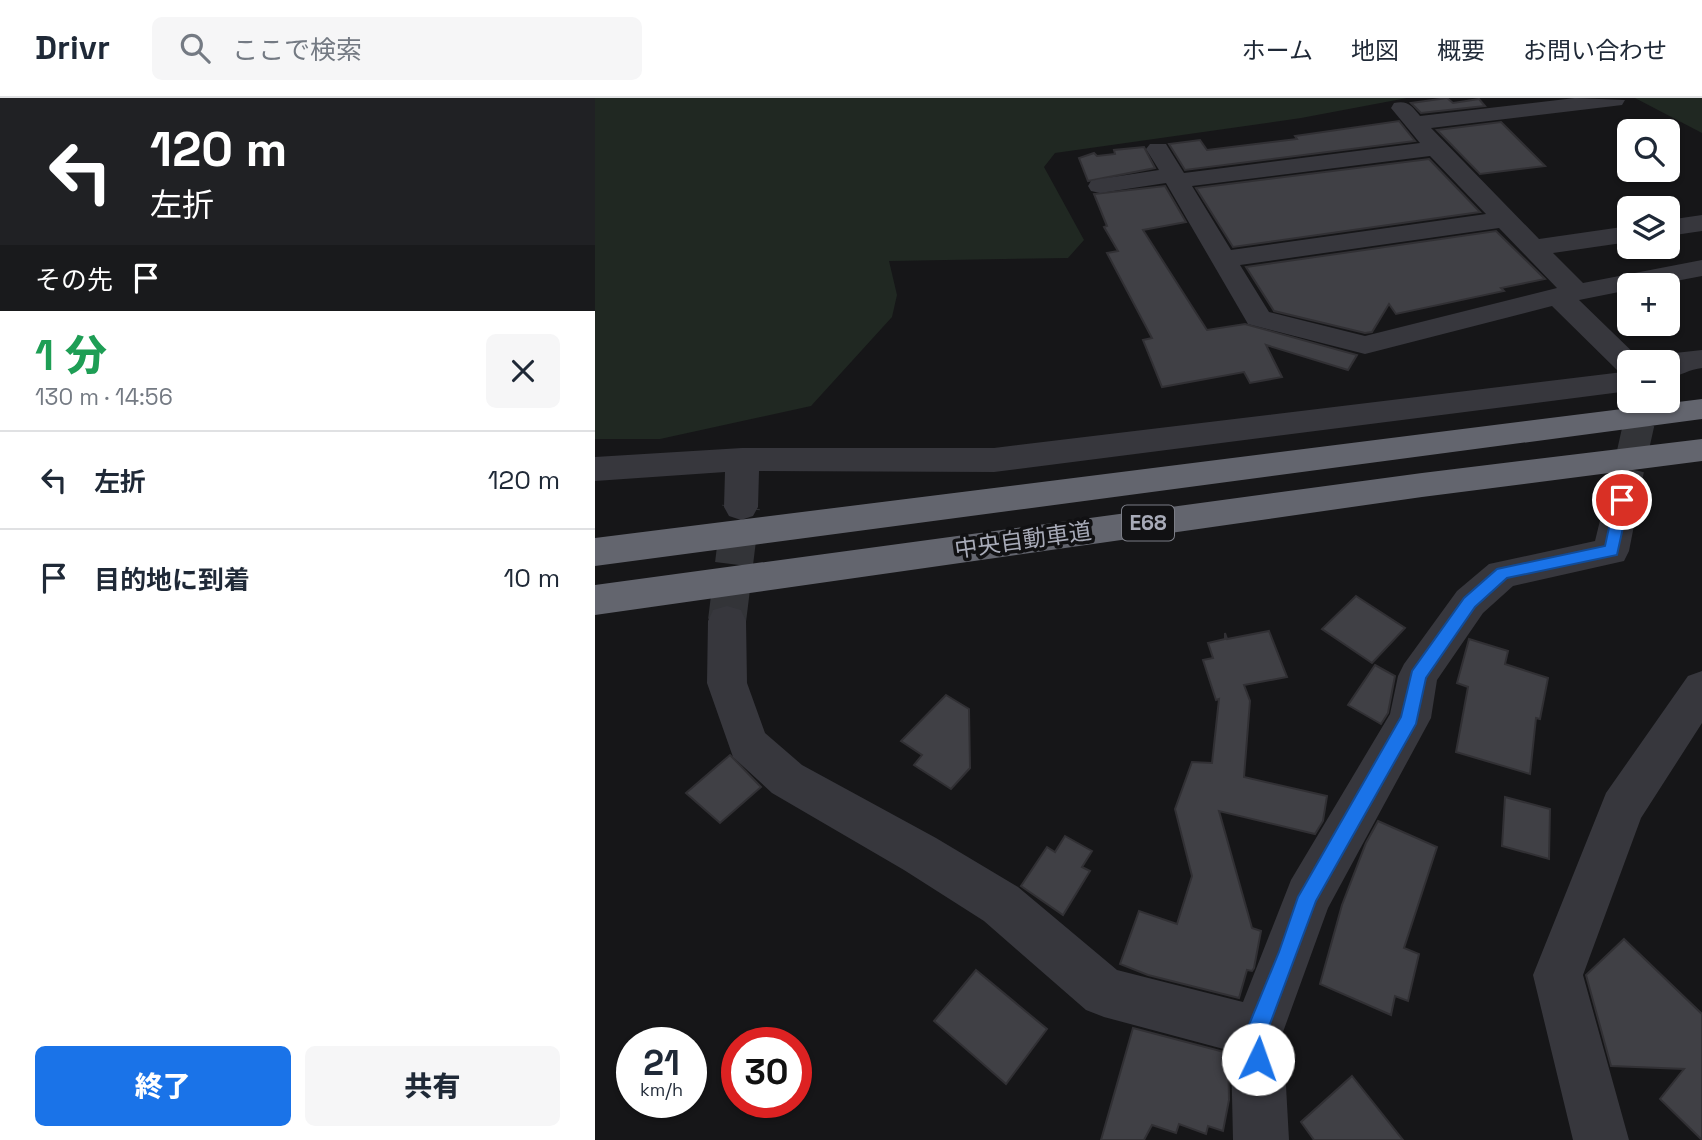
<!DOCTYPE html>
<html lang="ja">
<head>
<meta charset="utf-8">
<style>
  :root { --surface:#fff; --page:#f6f6f7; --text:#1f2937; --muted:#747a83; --line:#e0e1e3; --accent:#1a73e8 }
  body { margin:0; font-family:"Space Grotesk","Noto Sans JP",sans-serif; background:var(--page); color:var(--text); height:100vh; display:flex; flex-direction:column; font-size:26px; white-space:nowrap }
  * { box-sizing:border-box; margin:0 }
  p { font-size:23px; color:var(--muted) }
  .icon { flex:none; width:38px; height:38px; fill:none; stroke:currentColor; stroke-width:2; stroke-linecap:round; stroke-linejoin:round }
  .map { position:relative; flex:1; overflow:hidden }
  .details { display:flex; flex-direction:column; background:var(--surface); width:595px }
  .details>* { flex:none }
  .banner { background:#202124; color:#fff; overflow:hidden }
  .buttons { position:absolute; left:1022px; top:21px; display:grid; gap:14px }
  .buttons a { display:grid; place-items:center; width:63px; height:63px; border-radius:10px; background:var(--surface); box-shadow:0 2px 5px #0004; font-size:35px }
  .speed { position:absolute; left:21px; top:929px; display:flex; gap:14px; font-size:35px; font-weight:700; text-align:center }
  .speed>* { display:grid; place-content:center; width:91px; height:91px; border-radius:50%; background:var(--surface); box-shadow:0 2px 5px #0004; line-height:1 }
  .speed small { font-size:18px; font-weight:400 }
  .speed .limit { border:10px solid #d22; background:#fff; color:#111 }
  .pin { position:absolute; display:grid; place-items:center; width:60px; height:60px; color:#fff; margin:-30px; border:4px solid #fff; border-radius:50%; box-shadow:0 2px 7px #0007 }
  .me { position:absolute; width:77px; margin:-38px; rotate:3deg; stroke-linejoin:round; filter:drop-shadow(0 0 5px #0008) }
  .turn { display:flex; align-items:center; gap:24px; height:147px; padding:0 35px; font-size:32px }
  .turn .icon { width:91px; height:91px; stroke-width:2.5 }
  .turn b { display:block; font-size:49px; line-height:60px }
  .then { display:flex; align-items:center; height:66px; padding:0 35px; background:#0003; gap:14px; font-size:26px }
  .round { display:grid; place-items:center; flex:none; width:74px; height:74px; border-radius:10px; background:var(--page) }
  .headline { display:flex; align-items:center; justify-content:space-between; height:119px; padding:0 35px }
  h1 { font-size:42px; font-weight:800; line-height:52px; color:#1e9e55 }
  .action { display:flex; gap:14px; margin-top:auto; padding:14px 35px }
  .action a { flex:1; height:80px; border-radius:10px; background:var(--accent); color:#fff; font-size:28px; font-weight:800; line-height:80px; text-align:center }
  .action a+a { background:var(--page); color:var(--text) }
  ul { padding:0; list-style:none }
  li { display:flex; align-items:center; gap:21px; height:98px; padding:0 35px; border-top:2px solid var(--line) }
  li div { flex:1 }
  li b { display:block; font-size:26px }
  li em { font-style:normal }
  header { display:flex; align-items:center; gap:42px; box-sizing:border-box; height:98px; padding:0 35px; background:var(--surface); border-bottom:2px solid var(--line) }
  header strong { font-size:33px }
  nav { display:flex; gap:38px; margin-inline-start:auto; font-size:24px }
  .search { width:490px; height:63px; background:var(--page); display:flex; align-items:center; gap:18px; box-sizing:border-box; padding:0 24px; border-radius:10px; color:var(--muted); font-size:26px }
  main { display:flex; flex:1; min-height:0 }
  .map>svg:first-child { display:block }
  .green { fill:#202822 }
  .building { fill:#404045; stroke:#313034; stroke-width:2 }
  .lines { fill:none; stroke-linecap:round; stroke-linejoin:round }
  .minor-tunnel-far1 { stroke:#333438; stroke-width:31; stroke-dasharray:31 16; stroke-linecap:butt }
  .minor-tunnel { stroke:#333438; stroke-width:38; stroke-dasharray:38 19; stroke-linecap:butt }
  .minor { fill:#37373d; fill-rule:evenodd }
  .highway { fill:#63656e; fill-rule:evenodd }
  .route { fill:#1a73e8; stroke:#114b97; stroke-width:2 }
  .labels { text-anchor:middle; stroke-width:7; stroke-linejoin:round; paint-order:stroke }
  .shield { fill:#111113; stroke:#7b7d86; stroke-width:2 }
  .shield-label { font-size:21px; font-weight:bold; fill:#a8abb8 }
  .street-label { font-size:23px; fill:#a8abb8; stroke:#111113 }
</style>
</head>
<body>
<header>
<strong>Drivr</strong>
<div class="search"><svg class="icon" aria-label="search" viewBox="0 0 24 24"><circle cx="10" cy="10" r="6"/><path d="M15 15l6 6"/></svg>ここで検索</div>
<nav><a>ホーム</a><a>地図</a><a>概要</a><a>お問い合わせ</a></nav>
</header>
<main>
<section class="details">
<div class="banner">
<div class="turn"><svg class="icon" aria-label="left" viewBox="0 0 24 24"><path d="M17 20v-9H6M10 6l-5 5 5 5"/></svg><div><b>120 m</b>左折</div></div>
<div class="then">その先<svg class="icon" aria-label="arrive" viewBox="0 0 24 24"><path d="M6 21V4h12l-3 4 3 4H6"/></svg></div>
</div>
<div class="headline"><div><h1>1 分</h1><p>130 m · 14:56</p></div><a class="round"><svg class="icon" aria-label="close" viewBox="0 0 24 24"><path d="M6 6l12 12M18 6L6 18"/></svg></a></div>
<ul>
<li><svg class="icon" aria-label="left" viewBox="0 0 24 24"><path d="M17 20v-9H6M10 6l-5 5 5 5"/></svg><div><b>左折</b></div><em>120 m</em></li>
<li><svg class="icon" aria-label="arrive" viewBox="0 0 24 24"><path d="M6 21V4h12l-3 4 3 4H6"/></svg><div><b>目的地に到着</b></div><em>10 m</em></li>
</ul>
<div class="action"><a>終了</a><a>共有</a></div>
</section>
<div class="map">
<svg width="1107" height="1042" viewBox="0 0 1107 1042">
  <rect width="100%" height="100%" fill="#161618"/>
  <!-- green -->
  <g class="green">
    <polygon points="0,0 812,0 706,20 460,55 449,69 489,142 473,160 294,163 302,197 297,219 216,308 65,341 0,341"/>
    <polygon points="1040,0 1107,0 1107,35"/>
  </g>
  <!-- building -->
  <g class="building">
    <polygon points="852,0 858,5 884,1 890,8 826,15 816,5"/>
    <polygon points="804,23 820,43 590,72 574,46 605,42 612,52 702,41 700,38"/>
    <polygon points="906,24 950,68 885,76 842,32"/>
    <polygon points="549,49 560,70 493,83 484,60 499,55 502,58 520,56 519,52"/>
    <polygon points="834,61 885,114 638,149 601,90"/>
    <polygon points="570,88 591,124 548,132 612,232 650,226 762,257 753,272 671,247 687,279 655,285 649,274 567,289 548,242 557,240 512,155 523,153 509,129 512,128 499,96"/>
    <polygon points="901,133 950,181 906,190 909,193 801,216 794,206 777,234 770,235 679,213 651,169"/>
    <polygon points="761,498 810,530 777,565 727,531"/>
    <polygon points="674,533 692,579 649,587 655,603 649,679 732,698 728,723 720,736 624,713 657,830 666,833 659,870 657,873 652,872 644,900 553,877 525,866 544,813 582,826 597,778 580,711 597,664 617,665 624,601 621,602 608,562 618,560 613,545 630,541 630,535 632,541"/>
    <polygon points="874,541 913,553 910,566 953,580 945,621 941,620 935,676 861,654 873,589 862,585"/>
    <polygon points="780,567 800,578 793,615 786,626 753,607"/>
    <polygon points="351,597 374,611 375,670 356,691 319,667 327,657 306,643"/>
    <polygon points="135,657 166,689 125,725 91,695"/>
    <polygon points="910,699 955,711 954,761 907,748"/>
    <polygon points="783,723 842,749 809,850 824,856 813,903 800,898 796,917 725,886 747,807 771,745"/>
    <polygon points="470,738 497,753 487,769 495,773 468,817 426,788 452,749 460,754"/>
    <polygon points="1029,841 1107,916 1107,1042 1065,1001 1089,971 1016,968 991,877"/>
    <polygon points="381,872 452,931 411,986 339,923"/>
    <polygon points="538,930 633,955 634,1002 628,1033 613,1028 611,1036 584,1026 581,1035 557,1027 549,1042 506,1042"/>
    <polygon points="757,978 808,1042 719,1042 706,1024"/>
  </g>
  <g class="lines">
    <!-- minor-tunnel-far1 -->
    <polyline class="minor-tunnel-far1" points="1027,401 1049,303"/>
    <!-- minor-tunnel -->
    <g class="minor-tunnel">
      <polyline points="1027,402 1028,399"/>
      <polyline points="132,523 146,409"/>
    </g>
    <!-- minor -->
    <g class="minor">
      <path d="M980 0 1030 2 1027 7 1019 8 836 30 944 141 1034 128V144L958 155 988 185 1107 162V178L1060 187H1034V192L984 202 1048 264H1034V293L399 374 164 373 163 409 158 418 146 422 134 418 129 409 130 374 0 383V359L147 350H399L1028 274 1023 273 957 208 770 256 653 226 571 85 505 95 496 93 493 88 496 83 505 81 564 72 551 51 555 46H571L589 75 825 45 796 10 799 5C813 2 817 8 825 18ZM835 58 891 116 636 152 597 88ZM904 130 962 190 770 238 674 214 645 167Z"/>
      <polygon points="1107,117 1107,133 1073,138 1073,122"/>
      <path d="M1107 252V270C1095 271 1085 278 1073 280V264H1062L1080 255Z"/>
      <polygon points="1027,390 1039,393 1044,402 1034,453 1029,463 918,488 888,515 842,582 836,620 733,810 688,934 694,1042 638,1042 636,953 509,919 491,912 389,823 309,772 177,695 138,659 112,585 113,523 118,512 132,508 146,512 151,523 152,585 170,635 207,667 341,740 423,789 522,872 648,904 696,782 795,616 803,578 809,566 862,493 894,466 1000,443 1010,402 1015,393"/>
      <polygon points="1107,573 1107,625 1046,720 988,877 1034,1042 978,1042 938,877 1011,695 1093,578"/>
    </g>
    <!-- highway -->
    <g class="highway">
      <polygon points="1107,301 1107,321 0,468 0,440"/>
      <polygon points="1107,341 1107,363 827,399 0,517 0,487 827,375"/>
    </g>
  </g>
  <!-- route -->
  <polygon class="route" points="1027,397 1034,402 1022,457 912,480 880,509 831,580 821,626 721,803 672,934 674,961 670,968 663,972 655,968 652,961 651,934 684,854 703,799 806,619 817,573 869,500 902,471 1010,448 1020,402"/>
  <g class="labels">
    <!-- shield labels -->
    <rect class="shield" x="527" y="407.5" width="52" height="35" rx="5"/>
    <g class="shield-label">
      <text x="553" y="432">E68</text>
    </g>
    <!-- street labels -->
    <g class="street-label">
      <text transform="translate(428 442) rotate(-8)" y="8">中央自動車道</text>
    </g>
  </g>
</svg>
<div class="buttons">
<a><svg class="icon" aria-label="search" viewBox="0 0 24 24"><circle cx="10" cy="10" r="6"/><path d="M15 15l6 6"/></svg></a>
<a><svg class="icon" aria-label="layers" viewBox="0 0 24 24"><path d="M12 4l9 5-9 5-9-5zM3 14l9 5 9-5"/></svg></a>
<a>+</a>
<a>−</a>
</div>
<div class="speed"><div>21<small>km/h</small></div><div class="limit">30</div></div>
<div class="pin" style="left:1027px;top:402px;background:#d93025"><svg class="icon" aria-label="arrive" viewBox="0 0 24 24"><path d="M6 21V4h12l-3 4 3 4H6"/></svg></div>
<svg class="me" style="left:663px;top:961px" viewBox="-20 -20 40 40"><circle r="19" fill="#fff"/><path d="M0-13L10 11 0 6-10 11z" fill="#1a73e8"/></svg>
</div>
</main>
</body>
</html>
